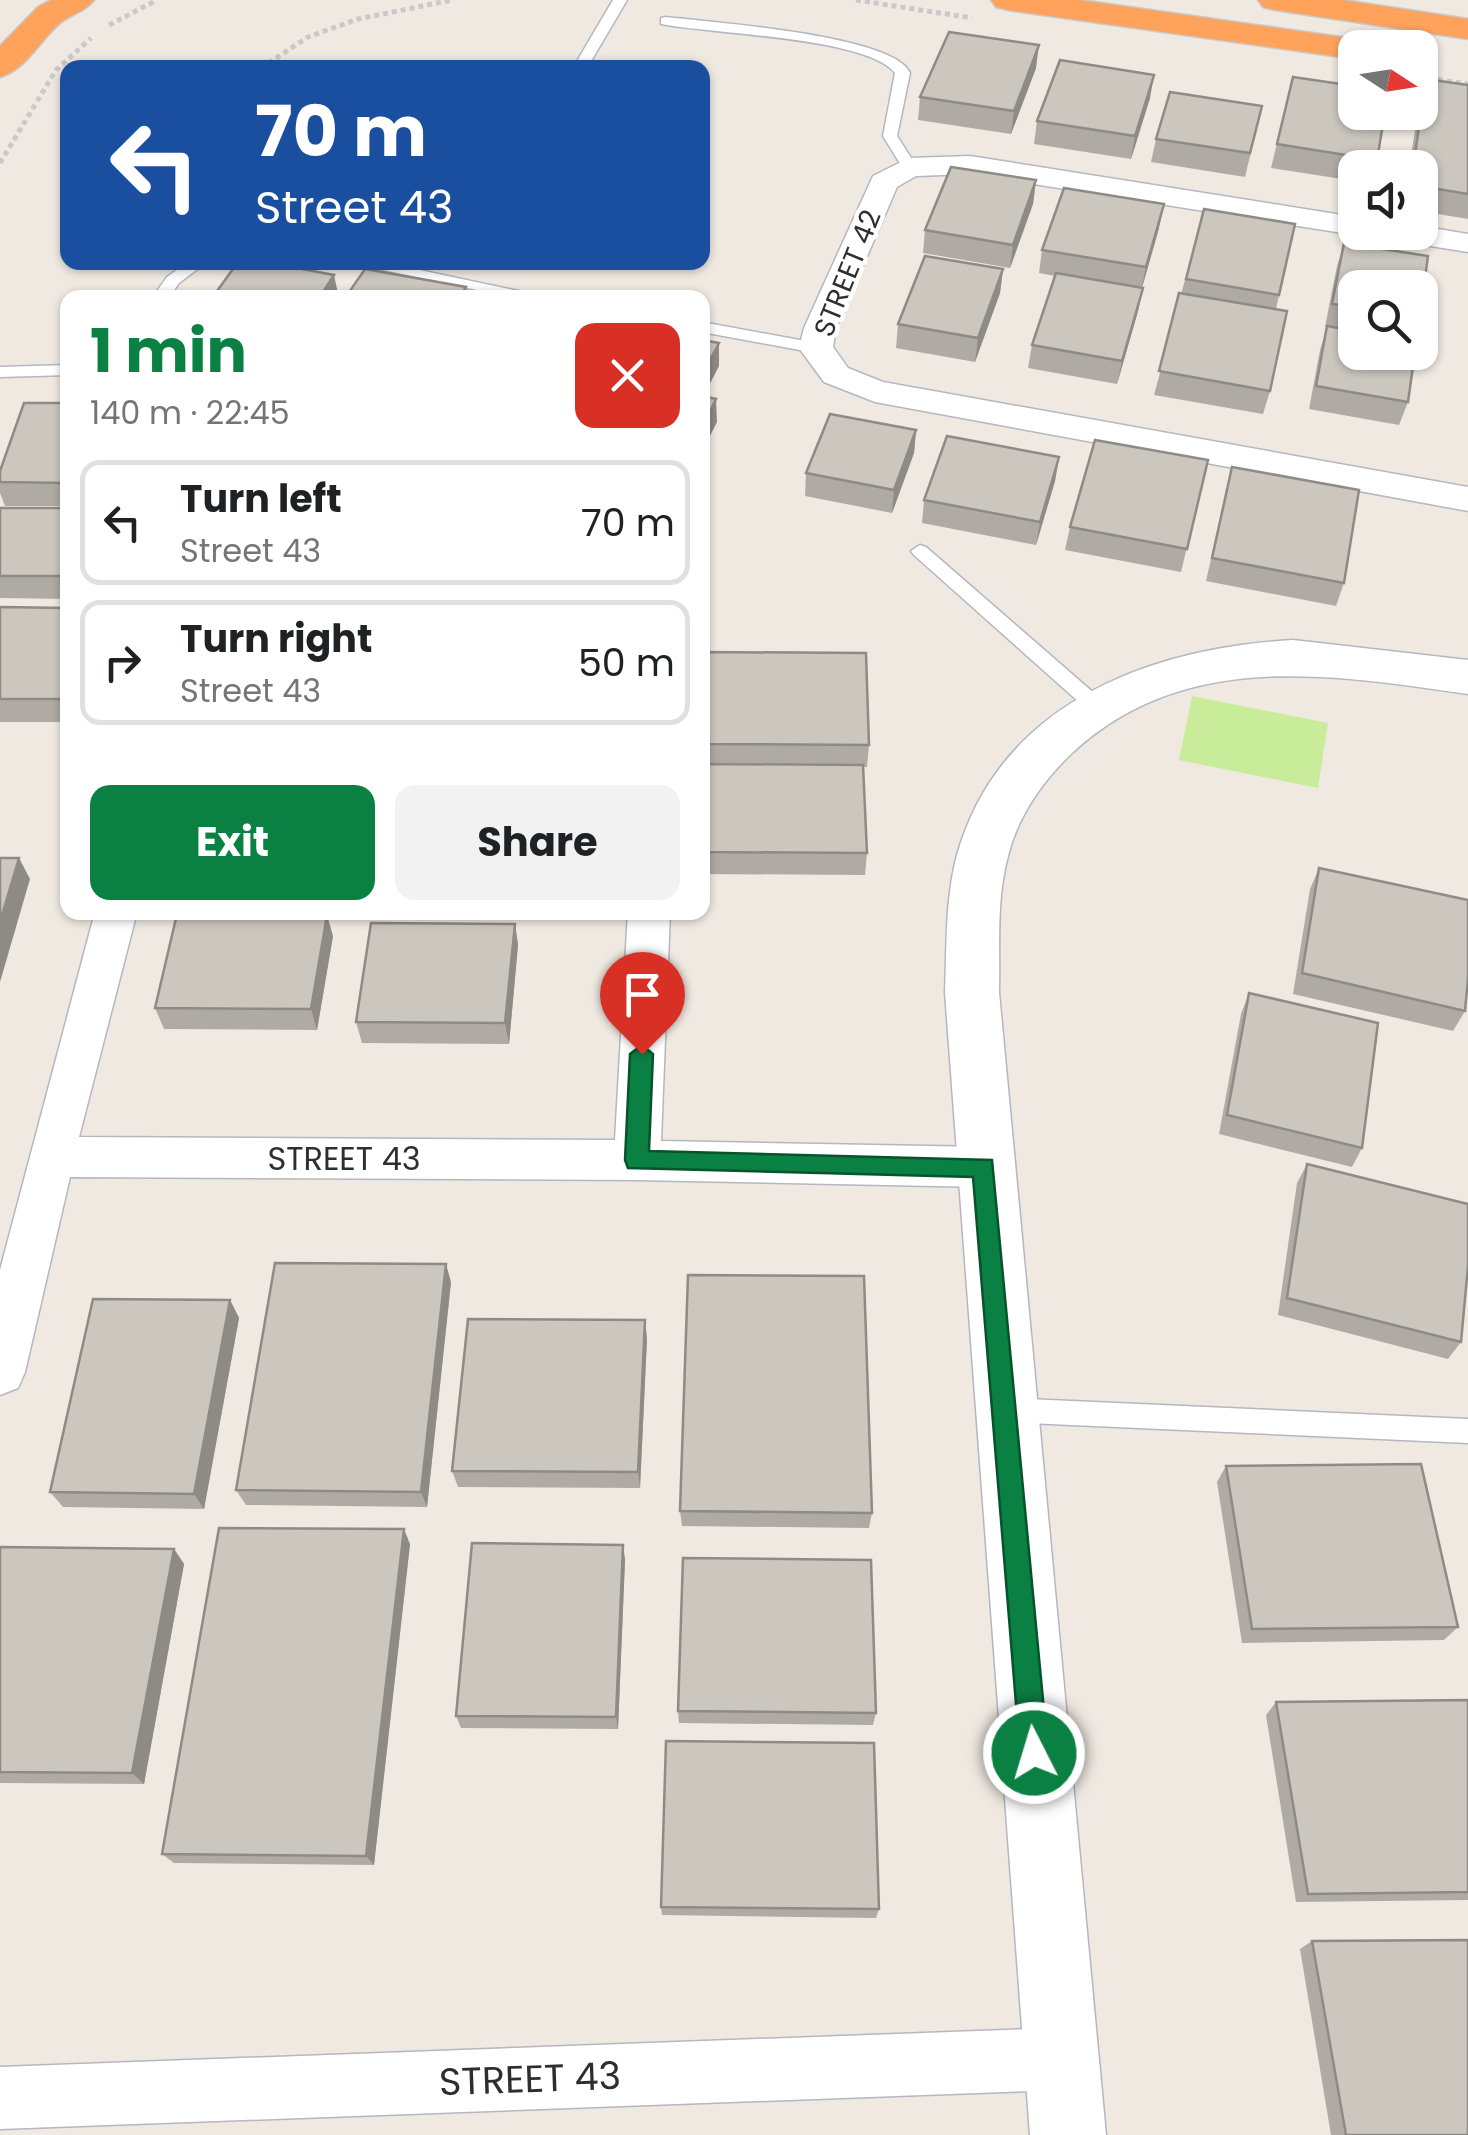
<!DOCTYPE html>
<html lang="en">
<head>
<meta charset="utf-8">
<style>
  :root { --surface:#fff; --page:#f2f2f2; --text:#202124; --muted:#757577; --line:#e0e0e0; --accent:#0b8043 }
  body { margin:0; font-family:Poppins,sans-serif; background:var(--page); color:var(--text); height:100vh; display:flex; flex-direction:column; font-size:38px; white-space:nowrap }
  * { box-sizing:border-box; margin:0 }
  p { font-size:32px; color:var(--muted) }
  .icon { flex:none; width:55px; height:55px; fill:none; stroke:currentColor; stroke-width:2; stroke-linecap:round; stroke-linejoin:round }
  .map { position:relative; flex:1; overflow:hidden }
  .panel { position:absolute; left:60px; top:290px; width:650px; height:630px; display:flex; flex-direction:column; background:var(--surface); border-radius:20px; box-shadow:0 2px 8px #0004 }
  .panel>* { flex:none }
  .banner { position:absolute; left:60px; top:60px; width:650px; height:210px; border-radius:20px; box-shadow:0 2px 8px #0004; background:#1a4fa0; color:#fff; overflow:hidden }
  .needle { width:65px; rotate:102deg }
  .fabs { position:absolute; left:1338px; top:30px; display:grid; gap:20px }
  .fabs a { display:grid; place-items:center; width:100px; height:100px; border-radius:20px; background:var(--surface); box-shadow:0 2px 8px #0004; font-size:50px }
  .pin { position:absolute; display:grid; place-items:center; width:85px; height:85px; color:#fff; margin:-102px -42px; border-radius:50% 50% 50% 0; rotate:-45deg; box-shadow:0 0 10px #0007 }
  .pin .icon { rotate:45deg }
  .me { position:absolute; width:110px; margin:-55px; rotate:355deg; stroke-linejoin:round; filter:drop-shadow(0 0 8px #0008) }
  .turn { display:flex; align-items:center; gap:35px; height:210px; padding:0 30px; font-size:45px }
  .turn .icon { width:130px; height:130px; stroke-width:2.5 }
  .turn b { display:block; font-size:70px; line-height:85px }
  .round { display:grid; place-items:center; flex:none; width:105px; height:105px; border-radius:20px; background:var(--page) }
  .overview { display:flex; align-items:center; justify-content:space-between; height:170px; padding:0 30px }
  h1 { font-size:60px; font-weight:700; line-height:75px; color:var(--accent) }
  .primary-button { display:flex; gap:20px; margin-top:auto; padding:20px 30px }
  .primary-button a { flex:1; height:115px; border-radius:20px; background:var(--accent); color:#fff; font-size:40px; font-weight:700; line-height:115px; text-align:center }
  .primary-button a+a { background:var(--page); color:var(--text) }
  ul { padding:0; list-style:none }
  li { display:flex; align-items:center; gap:30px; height:125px; margin:0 20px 15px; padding:0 10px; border:5px solid var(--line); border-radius:20px }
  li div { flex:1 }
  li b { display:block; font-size:38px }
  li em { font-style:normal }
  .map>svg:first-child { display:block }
  .pitch { fill:#c9ec9a }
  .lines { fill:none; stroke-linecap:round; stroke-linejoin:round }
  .lane-casing { stroke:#b4b7c1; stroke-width:3 }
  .street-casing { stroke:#b4b7c1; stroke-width:3 }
  .secondary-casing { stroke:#b4b7c1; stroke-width:3 }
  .highway-casing { stroke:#c9c9c9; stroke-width:3 }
  .path { stroke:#c9c9c9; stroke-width:5; stroke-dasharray:5 4; stroke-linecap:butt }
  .lane { fill:#fff; fill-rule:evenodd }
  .street { fill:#fff; fill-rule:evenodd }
  .secondary { fill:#fff; fill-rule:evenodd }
  .highway { fill:#ffa35c; fill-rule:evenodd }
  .wall { fill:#afaba4 }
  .shaded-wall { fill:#8e8b86 }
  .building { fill:#cbc7bf; stroke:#8e8b86; stroke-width:2.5 }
  .route { fill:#0b8043; stroke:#07532c; stroke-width:2.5 }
  .labels { text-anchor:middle; stroke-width:9; stroke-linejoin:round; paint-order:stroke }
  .far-street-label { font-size:28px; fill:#2e2e2e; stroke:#fff }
  .street-label { font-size:32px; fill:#2e2e2e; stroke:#fff }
  .near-street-label { font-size:38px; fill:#2e2e2e; stroke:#fff }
</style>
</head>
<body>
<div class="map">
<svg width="1468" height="2135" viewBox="0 0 1468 2135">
  <rect width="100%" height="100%" fill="#efe9e1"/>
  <!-- pitch -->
  <polygon class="pitch" points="1192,696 1328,723 1318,788 1179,760"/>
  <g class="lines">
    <!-- lane casing -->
    <g class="lane-casing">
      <g id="lane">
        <polygon points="613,0 627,0 587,68 573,68"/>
        <path d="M666 17C708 22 895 35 910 73L897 136 917 167 904 170 883 136 895 73C867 37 710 34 661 24V18Z"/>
        <polygon points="188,262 207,262 179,283 169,298 152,298 167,277"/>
        <polygon points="346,262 382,262 551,298 515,298"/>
        <polygon points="702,322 816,343 824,348 816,353 702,332"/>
        <polygon points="68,365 68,375 0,377 0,367"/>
        <polygon points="920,545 926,547 1103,701 1106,706 1103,711 1089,711 914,555 911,551"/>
        <polygon points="1007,1398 1468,1419 1468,1443 1007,1422 998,1418 994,1410 998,1402"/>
      </g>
    </g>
    <!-- street casing -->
    <g class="street-casing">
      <g id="street">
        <polygon points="970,156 1355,217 1355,232 1366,232 1355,235 970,174 916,176 897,187 836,328 833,347 848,368 883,382 1468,487 1468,511 875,402 824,382 799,348 804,328 873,176 909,158"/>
        <polygon points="1420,226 1468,234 1468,252 1399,241 1388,239 1384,232 1420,232"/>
        <polygon points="95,912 137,912 79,1137 615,1140 628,912 670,912 661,1141 984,1147 1000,1153 1007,1167 1000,1181 984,1187 637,1180 70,1177 25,1372 18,1388 0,1395 0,1270"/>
        <polygon points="1059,2028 1081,2037 1090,2059 1081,2081 1059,2090 0,2129 0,2067"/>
      </g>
    </g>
    <!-- secondary casing -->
    <g class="secondary-casing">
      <path id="secondary" d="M1293 640 1468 660V694C1330 674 1183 649 1071 754 1042 782 1018 816 1008 856 996 900 1000 947 999 992L1106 2135H1030L945 992C947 947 945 899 957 855 1000 703 1150 648 1293 640Z"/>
    </g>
    <!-- highway casing -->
    <g class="highway-casing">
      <g id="highway">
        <path d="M51 0H94C85 12 71 14 60 23 40 40 26 70 0 77V46L38 7Z"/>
        <polygon points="991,0 1080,0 1355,39 1367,42 1371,48 1355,48 1355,59 1008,10 996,7"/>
        <polygon points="1258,0 1343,0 1468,19 1468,39 1275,10 1263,7"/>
      </g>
    </g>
    <!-- path -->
    <g class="path">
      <polyline points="856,0 972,18"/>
      <polyline points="109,25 157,0"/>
      <polyline points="261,68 308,37 358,19 452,0"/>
      <polyline points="1420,77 1468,84"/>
      <polyline points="0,163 56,70 91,38"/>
    </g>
    <!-- lane -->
    <use href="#lane" class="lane"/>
    <!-- street -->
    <use href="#street" class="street"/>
    <!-- secondary -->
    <use href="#secondary" class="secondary"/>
    <!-- highway -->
    <use href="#highway" class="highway"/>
  </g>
  <!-- wall -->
  <g class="wall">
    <polygon points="1036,68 1011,134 918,120 920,97"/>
    <polygon points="1293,77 1377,160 1374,168 1355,168 1355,181 1271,168"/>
    <polygon points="1426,79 1468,85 1468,219 1420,211 1420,168 1409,168 1418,112 1420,112 1420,100"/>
    <polygon points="1150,98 1131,159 1034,144 1037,121"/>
    <polygon points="1262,106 1245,177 1151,162 1156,139"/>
    <polygon points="1036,180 1033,204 1010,268 923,253 925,230"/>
    <polygon points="1204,209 1279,295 1276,309 1270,391 1263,414 1154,395"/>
    <polygon points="1159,228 1142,288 1138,311 1117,384 1028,368 1032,345 1055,276 1039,273 1042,250"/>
    <polygon points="1344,243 1355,288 1355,352 1408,402 1399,425 1309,409 1320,350 1327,327 1325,327 1337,266"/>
    <polygon points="1003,269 1000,293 975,362 896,348 898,324"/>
    <polygon points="68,403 68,506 5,506 0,493 0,471"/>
    <polygon points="916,430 914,453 892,513 805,496 806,473"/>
    <polygon points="1059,457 1055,481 1036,545 922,523 924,500"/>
    <polygon points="1208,460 1181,572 1065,550 1070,527"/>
    <polygon points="1232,467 1344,583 1336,606 1206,581"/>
    <polygon points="0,508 68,508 68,599 0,598"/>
    <polygon points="0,607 68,608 68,722 0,722"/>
    <polygon points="702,652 869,745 867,767 863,767 867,853 865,875 702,874"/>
    <polygon points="1319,868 1465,1011 1453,1031 1293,994 1310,889"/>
    <polygon points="515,924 518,945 509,1044 362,1043 356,1022"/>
    <polygon points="333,936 317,1030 164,1029 155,1008"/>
    <polygon points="1249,993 1362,1148 1352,1167 1219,1134 1241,1014"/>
    <polygon points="1307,1164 1461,1342 1448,1359 1278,1315 1297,1183"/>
    <polygon points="451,1282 427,1507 246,1505 236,1490"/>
    <polygon points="230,1300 239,1318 204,1509 63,1507 50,1492"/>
    <polygon points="647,1338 640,1488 458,1487 452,1471"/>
    <polygon points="1226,1466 1458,1627 1444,1640 1242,1643 1217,1482"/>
    <polygon points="680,1511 872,1513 869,1528 682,1526"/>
    <polygon points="410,1544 374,1865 174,1863 162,1854"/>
    <polygon points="623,1545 625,1560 618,1729 461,1728 456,1716"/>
    <polygon points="0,1547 174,1549 184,1564 144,1784 0,1783"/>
    <polygon points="1468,1700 1468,1900 1296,1902 1266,1715 1276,1702"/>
    <polygon points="678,1711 876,1713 873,1725 679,1723"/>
    <polygon points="661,1907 879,1909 876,1918 662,1915"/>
    <polygon points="1312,1941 1468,2135 1331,2135 1300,1949"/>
  </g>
  <!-- shaded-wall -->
  <g class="shaded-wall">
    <polygon points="1039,45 1036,68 1011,134 1014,111"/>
    <polygon points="1154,75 1150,98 1131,159 1135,136"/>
    <polygon points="1036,180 1033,204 1010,268 1013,245"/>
    <polygon points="1164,204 1159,228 1141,291 1146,267"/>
    <polygon points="1003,269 1000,293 975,362 978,338"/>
    <polygon points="334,275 339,298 319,298"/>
    <polygon points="466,287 468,298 459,298"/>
    <polygon points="1143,288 1138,311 1117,384 1122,361"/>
    <polygon points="719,343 719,366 702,399 702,375"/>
    <polygon points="716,399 717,422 702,452 702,428"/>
    <polygon points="916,430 914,453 892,513 894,490"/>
    <polygon points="1059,457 1055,481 1036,545 1040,522"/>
    <polygon points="19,858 30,879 0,982 0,922"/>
    <polygon points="327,915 333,936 317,1030 311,1009"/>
    <polygon points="515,924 518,945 509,1044 505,1023"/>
    <polygon points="446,1264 451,1282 427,1507 421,1492"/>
    <polygon points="230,1300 239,1318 204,1509 194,1494"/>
    <polygon points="645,1320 647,1338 640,1488 638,1472"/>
    <polygon points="404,1529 410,1544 374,1865 366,1856"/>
    <polygon points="623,1545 625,1560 618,1729 616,1717"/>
    <polygon points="174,1549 184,1564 144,1784 132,1773"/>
  </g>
  <!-- building -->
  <g class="building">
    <polygon points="949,32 1039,45 1014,111 920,97"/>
    <polygon points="1060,60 1154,75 1135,136 1037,121"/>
    <polygon points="1293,77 1355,86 1355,112 1385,112 1377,160 1277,144"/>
    <polygon points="1426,79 1468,85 1468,194 1420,186 1420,168 1413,168"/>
    <polygon points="1170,92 1262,106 1250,153 1156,139"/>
    <polygon points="951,167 1036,180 1013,245 925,230"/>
    <polygon points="1064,188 1164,204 1146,267 1042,250"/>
    <polygon points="1204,209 1295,224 1279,295 1186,279"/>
    <polygon points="1344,243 1428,256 1420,315 1420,288 1355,288 1355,307 1332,304"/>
    <polygon points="925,256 1003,269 978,338 898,324"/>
    <polygon points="238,262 264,262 334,275 319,298 212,298"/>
    <polygon points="365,269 466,287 459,298 345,298"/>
    <polygon points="1056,273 1143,288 1122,361 1032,345"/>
    <polygon points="1179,293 1287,311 1270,391 1159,371"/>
    <polygon points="1327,326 1355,331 1355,352 1415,352 1408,402 1316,386"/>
    <polygon points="702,340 719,343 702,375"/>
    <polygon points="702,396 716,399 702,428"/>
    <polygon points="24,403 68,403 68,483 0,482 0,471"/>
    <polygon points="830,414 916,430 894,490 806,473"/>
    <polygon points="947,436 1059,457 1040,522 924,500"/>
    <polygon points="1095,440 1208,460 1187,549 1070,527"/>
    <polygon points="1232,467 1359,490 1344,583 1212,558"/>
    <rect x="0" y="508" width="68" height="68"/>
    <polygon points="0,607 68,608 68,699 0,699"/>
    <polygon points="702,652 866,653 869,745 702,744"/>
    <polygon points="702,764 863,765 867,853 702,852"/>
    <polygon points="0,858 19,858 0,922"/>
    <polygon points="1319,868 1468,900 1468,978 1465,1011 1302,973"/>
    <polygon points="177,914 327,915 311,1009 155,1008"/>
    <polygon points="371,923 515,924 505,1023 356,1022"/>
    <polygon points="1249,993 1378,1023 1362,1148 1227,1115"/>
    <polygon points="1307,1164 1468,1204 1468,1266 1461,1342 1287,1298"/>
    <polygon points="275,1263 446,1264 421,1492 236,1490"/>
    <polygon points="688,1275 864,1276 872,1513 680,1511"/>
    <polygon points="93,1299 230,1300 194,1494 50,1492"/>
    <polygon points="468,1319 645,1320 638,1472 452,1471"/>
    <polygon points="1421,1464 1458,1627 1252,1629 1226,1466"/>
    <polygon points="219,1528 404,1529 366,1856 162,1854"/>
    <polygon points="472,1543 623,1545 616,1717 456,1716"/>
    <polygon points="0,1547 174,1549 132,1773 0,1772"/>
    <polygon points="683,1558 871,1560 876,1713 678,1711"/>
    <polygon points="1468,1700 1468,1892 1308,1894 1276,1702"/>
    <polygon points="666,1741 874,1743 879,1909 661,1907"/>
    <polygon points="1468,1940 1468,2135 1346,2135 1312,1941"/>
  </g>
  <!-- route -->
  <polygon class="route" points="642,1045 653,1054 649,1151 992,1160 1048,1753 1044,1763 1034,1767 1024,1763 1020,1753 973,1177 628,1168 625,1160 630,1054"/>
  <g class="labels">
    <!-- far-street labels -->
    <g class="far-street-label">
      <text transform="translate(847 273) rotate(-68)" y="10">STREET 42</text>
    </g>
    <!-- street labels -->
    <g class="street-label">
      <text x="344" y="1170">STREET 43</text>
    </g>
    <!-- near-street labels -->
    <g class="near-street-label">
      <text transform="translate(530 2079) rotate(-2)" y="13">STREET 43</text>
    </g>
  </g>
</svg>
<div class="fabs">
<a><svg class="needle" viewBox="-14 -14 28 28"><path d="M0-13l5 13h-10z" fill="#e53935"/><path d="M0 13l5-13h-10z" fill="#757577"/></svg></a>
<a><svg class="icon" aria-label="sound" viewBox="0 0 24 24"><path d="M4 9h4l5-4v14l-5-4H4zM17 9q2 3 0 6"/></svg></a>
<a><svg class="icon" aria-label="search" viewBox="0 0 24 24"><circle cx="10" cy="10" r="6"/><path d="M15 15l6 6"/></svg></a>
</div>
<div class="pin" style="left:642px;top:1054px;background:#d93025"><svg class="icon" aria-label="arrive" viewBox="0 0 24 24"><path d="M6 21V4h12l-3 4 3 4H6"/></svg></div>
<svg class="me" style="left:1034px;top:1753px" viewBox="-20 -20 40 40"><circle r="17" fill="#0b8043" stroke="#fff" stroke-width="3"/><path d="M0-11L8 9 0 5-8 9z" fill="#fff"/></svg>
<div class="banner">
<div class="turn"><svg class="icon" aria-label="left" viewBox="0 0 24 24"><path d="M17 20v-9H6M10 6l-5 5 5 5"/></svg><div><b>70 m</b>Street 43</div></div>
</div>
<section class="panel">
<div class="overview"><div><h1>1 min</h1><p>140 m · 22:45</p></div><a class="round" style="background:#d93025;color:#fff"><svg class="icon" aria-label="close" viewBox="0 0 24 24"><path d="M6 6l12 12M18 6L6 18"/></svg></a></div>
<ul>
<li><svg class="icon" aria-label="left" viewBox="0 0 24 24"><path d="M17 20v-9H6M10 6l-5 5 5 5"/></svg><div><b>Turn left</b><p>Street 43</p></div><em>70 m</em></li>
<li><svg class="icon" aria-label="right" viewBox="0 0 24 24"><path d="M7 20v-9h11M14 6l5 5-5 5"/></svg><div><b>Turn right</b><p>Street 43</p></div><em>50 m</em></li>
</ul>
<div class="primary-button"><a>Exit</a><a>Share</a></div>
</section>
</div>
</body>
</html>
